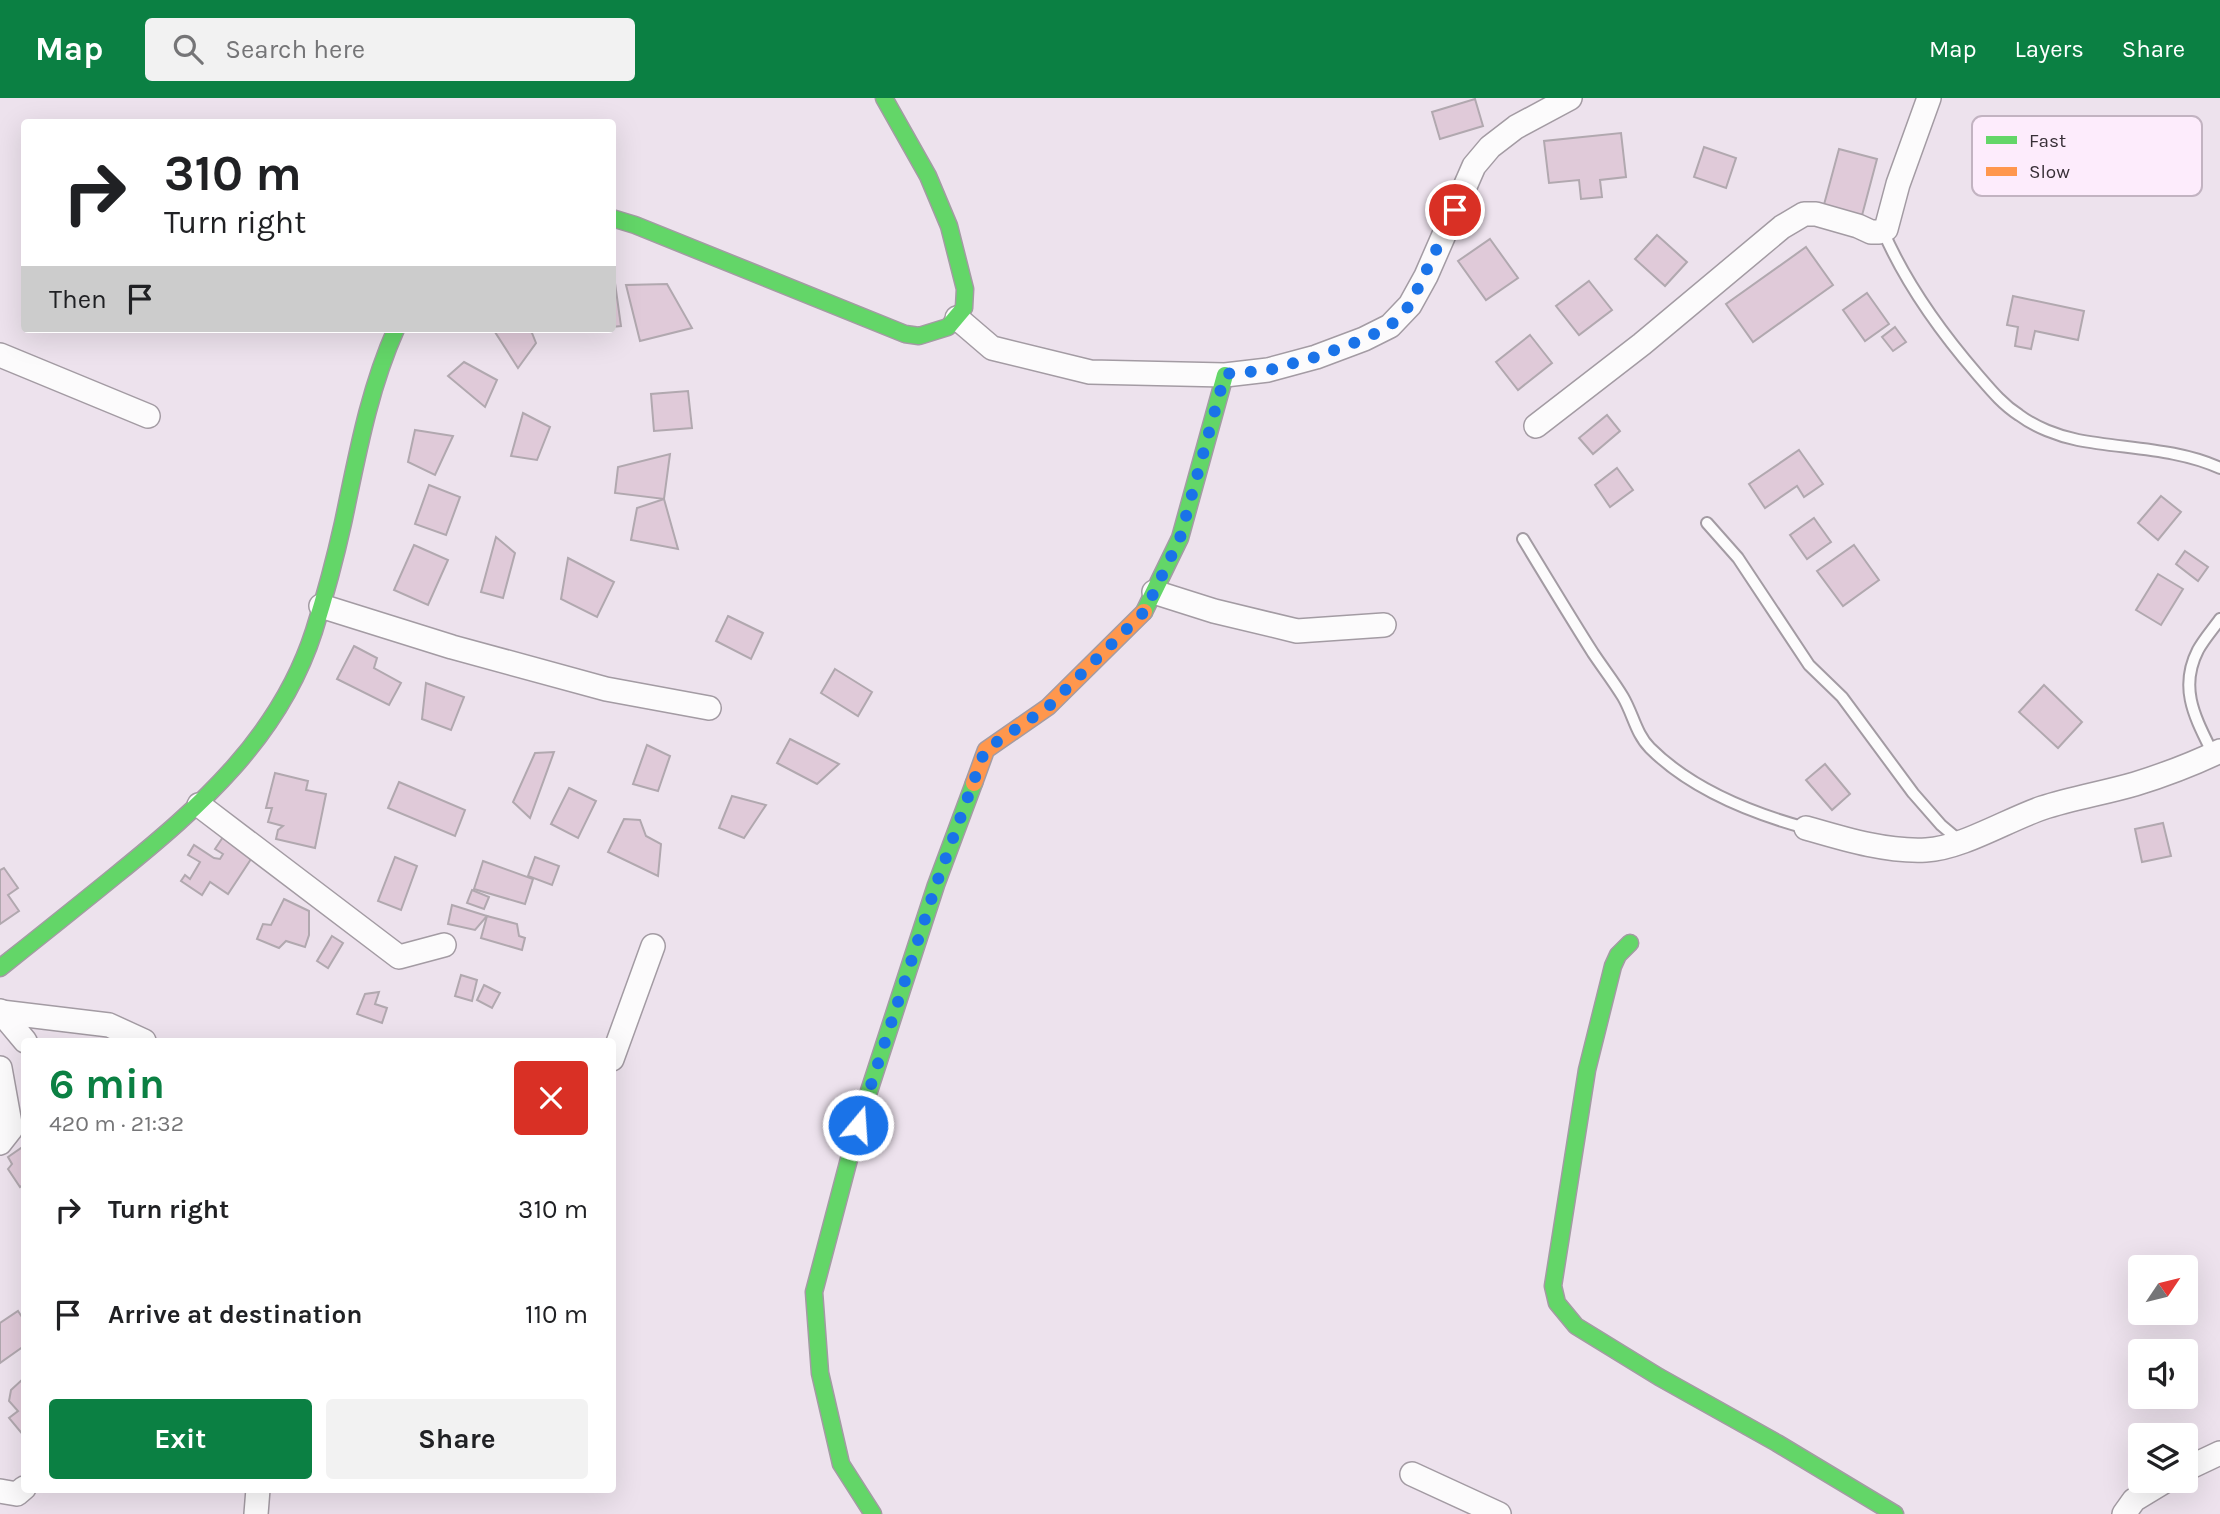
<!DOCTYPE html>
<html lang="en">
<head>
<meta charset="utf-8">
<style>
  :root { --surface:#fff; --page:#f2f2f2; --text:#202124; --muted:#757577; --accent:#0b8043 }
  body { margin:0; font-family:Karla,sans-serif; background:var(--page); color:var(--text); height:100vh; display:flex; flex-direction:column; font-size:26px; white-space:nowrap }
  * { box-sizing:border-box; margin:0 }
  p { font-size:23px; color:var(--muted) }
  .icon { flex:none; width:38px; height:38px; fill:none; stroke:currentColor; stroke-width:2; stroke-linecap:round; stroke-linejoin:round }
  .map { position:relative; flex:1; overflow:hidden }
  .side { position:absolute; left:21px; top:940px; width:595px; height:455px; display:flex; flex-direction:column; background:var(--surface); border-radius:7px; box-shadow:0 7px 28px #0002 }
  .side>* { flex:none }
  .guide { position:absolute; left:21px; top:21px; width:595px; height:214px; border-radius:7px; box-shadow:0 7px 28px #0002; background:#fff; color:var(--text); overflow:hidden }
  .needle { width:46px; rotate:55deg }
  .controls { position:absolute; left:2128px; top:1157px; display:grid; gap:14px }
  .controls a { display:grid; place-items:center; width:70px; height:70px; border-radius:7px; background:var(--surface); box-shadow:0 7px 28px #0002; font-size:35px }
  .pin { position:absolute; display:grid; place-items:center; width:60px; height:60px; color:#fff; margin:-30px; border:4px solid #fff; border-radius:50%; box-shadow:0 2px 7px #0007 }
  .me { position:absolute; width:77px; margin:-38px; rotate:18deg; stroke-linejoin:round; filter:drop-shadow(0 0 5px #0008) }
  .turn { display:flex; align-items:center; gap:24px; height:147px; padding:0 28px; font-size:32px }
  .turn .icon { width:91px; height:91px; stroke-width:2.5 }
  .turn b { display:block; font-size:49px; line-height:60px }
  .then { display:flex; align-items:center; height:66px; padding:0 28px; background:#0003; gap:14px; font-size:26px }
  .round { display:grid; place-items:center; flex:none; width:74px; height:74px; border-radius:7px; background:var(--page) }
  .overview { display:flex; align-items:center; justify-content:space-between; height:119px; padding:0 28px }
  h1 { font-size:42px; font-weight:700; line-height:52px; color:var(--accent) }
  .primary-button { display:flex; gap:14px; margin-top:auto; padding:14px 28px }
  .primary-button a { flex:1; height:80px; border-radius:7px; background:var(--accent); color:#fff; font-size:28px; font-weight:700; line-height:80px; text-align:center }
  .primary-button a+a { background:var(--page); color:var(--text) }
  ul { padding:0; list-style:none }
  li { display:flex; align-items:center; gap:21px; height:105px; padding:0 28px }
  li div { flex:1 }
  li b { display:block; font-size:26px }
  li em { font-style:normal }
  header { display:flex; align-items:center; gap:42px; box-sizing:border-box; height:98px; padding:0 35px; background:var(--accent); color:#fff }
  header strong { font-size:33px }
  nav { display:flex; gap:38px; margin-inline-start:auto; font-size:24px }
  .search { width:490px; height:63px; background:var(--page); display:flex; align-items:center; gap:18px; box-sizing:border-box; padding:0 24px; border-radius:7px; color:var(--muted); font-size:26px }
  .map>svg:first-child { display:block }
  .building { fill:#e0cad9; stroke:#b1a8af; stroke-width:2 }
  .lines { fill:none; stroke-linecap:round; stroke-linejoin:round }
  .lane-casing { stroke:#a39ba3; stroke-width:14 }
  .street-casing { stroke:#a39ba3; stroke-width:26 }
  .fast-casing { stroke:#a39ba3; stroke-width:19 }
  .slow-casing { stroke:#a39ba3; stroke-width:19 }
  .lane { stroke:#fcfbfc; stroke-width:10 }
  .street { stroke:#fcfbfc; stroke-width:23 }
  .fast { stroke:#63d668; stroke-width:16 }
  .slow { stroke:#ff974d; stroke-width:16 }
  .route { stroke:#1a73e8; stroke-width:12; stroke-dasharray:0 21.6 }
  .key { fill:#fdecfc; stroke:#c2b3c1; stroke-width:2 }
  .key-label { font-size:19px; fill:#382f37 }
</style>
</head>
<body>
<header>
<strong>Map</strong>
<div class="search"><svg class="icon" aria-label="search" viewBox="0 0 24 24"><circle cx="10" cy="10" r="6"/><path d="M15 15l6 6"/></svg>Search here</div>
<nav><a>Map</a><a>Layers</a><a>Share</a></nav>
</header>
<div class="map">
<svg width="2220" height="1416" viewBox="0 0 2220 1416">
  <rect width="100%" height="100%" fill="#ede2ed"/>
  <!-- building -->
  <g class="building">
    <polygon points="1475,1 1483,28 1440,41 1432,14"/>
    <polygon points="1621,35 1626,79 1600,82 1602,99 1581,101 1579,82 1549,85 1544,43"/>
    <polygon points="1704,49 1736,60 1726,90 1694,79"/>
    <polygon points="1839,51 1877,61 1860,125 1822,114"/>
    <polygon points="1657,137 1687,164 1665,188 1635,161"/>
    <polygon points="1490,141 1518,180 1486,202 1458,163"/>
    <polygon points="1806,149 1833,187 1753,244 1726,206"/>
    <polygon points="1589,183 1612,212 1579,237 1556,208"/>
    <polygon points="612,185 615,185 621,228 612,229"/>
    <polygon points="667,186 692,230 640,243 626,187"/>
    <polygon points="1867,195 1889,226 1865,243 1843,212"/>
    <polygon points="2013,198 2084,213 2078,242 2035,233 2031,251 2015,248 2018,229 2007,227"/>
    <polygon points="1895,229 1906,244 1893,253 1882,239"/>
    <polygon points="500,231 528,231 532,235 536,245 518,270 495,234"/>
    <polygon points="1530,237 1552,265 1518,292 1496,264"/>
    <polygon points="464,264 497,282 485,309 448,278"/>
    <polygon points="688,293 692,330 654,333 651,296"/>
    <polygon points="523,315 550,329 537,362 511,358"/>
    <polygon points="1607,317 1620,333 1593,356 1579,340"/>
    <polygon points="415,332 453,338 435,377 408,364"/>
    <polygon points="1799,352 1823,386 1804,399 1797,388 1765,410 1749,386"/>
    <polygon points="670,356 664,401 615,395 618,369"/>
    <polygon points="1617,370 1633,392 1610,409 1595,387"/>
    <polygon points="429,387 460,399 446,437 415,426"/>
    <polygon points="2161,398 2181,414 2158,442 2138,425"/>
    <polygon points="664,401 678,451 631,442 637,410"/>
    <polygon points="1814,420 1831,444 1807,461 1790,437"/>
    <polygon points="496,439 515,455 503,500 481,494"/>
    <polygon points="414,447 448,462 428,507 394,492"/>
    <polygon points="1854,447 1879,482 1843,508 1817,473"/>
    <polygon points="2185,453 2208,469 2198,483 2176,466"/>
    <polygon points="568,460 614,484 597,519 561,501"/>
    <polygon points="2158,476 2183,491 2161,527 2136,512"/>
    <polygon points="728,518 763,535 751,561 716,543"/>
    <polygon points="354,548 377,560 374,570 401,585 389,607 337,581"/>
    <polygon points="835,571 872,594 858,618 821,595"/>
    <polygon points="426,585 464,599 451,632 422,621"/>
    <polygon points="2044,587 2082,624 2058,650 2019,614"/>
    <polygon points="790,641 839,666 817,686 777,665"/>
    <polygon points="647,647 670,658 658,693 633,686"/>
    <polygon points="554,654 530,720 513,704 535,655"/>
    <polygon points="1825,666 1850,696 1832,712 1806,682"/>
    <polygon points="275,675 308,683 306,692 326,696 315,750 276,741 278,732 283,728 268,724 272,710 266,710"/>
    <polygon points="399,684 465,712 455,738 388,710"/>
    <polygon points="569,690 596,703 578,740 551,726"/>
    <polygon points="732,698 766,707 744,740 719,730"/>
    <polygon points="624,721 640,722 646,738 661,746 658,778 608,754"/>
    <polygon points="2163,725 2171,758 2142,764 2135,731"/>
    <polygon points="225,736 255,755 228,796 210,784 202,797 181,783 185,777 190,781 200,764 188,757 194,747 214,760 220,761 223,756 215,751"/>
    <polygon points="395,759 417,768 401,812 378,803"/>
    <polygon points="535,759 559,768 552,787 528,778"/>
    <polygon points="483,763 533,781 525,806 474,791"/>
    <polygon points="4,770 18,790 8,797 19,813 0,826 0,772"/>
    <polygon points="472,792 489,799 484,811 467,805"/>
    <polygon points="284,801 309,813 309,837 305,849 286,843 279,850 257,841 263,826 271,827"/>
    <polygon points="452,807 487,818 475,832 448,826"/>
    <polygon points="487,818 517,826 519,838 525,840 522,852 481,840"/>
    <polygon points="332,838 343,845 328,870 317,863"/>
    <polygon points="461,877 477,882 472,903 455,898"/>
    <polygon points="484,887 500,895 492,910 477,902"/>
    <polygon points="379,894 375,906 387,910 382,925 357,916 365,896"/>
    <polygon points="24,1048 24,1086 20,1089 8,1071 12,1066 8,1059"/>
    <polygon points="18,1213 24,1222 24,1248 0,1265 0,1225"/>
    <polygon points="24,1280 24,1338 9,1320 18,1313 9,1303 11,1292"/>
  </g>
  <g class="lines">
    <!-- lane casing -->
    <g class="lane-casing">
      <g id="lane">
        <path d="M1883 133C1906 186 1939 232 1977 276 1990 291 2002 306 2019 317 2035 329 2058 338 2078 342 2125 351 2176 350 2220 370"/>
        <polyline points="1707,425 1738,460 1809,567 1842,599 1913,695 1941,727 1960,743"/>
        <path d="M1523 441C1546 479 1569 517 1593 555 1603 570 1614 584 1623 599 1633 616 1636 636 1650 650 1691 691 1751 715 1806 730"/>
        <path d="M2213 656C2196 621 2178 591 2198 552 2204 541 2213 531 2220 521"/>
      </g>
    </g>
    <!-- street casing -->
    <g class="street-casing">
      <g id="street">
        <polyline points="957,220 992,250 1090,274 1225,277 1268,272 1316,259 1364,241 1390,228 1410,207 1426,178 1474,68 1490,49 1516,29 1570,0"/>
        <polyline points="0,257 148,318"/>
        <polyline points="1536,328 1642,246 1782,129 1804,116 1816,116 1858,128 1871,134 1879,134 1886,131 1898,86 1929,0"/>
        <polyline points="1154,494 1214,513 1297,533 1384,527"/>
        <polyline points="321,508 452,549 606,591 709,610"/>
        <polyline points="199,707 399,859 444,847"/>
        <path d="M1806 730C1844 741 1886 754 1926 752 1962 750 2007 722 2042 710 2073 700 2104 695 2135 686 2164 677 2193 666 2220 653"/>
        <polyline points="0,913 25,943"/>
        <polyline points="1,914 109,927 144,943"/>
        <polyline points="612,961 653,848"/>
        <polyline points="0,970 11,1031 0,1045"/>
        <polyline points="2186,1371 2220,1355"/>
        <polyline points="1412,1376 1499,1416"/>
        <polyline points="0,1393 17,1396 24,1390"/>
        <polyline points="256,1416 258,1391"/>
        <polyline points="2124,1416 2134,1402 2167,1382"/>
      </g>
    </g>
    <!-- fast casing -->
    <g class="fast-casing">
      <g id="fast">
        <polyline points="612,120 635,127 905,236 919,238 948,229 964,210 965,191 949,128 928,78 884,0"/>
        <polyline points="1144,514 1180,440 1225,277"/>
        <polyline points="1630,845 1618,857 1613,868 1587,972 1553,1188 1557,1205 1576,1228 1659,1279 1777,1345 1895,1416"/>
        <path d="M0 870C39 839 78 808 116 777 200 709 280 639 314 533 325 498 335 461 343 425 357 359 368 294 396 231"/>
        <polyline points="873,1416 841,1366 820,1275 814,1194 858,1027 936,787 974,685"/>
      </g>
    </g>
    <!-- slow casing -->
    <g class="slow-casing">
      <polyline id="slow" points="974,685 986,652 1048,609 1144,514"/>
    </g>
    <!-- lane -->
    <use href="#lane" class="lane"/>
    <!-- street -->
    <use href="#street" class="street"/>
    <!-- fast -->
    <use href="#fast" class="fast"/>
    <!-- slow -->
    <use href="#slow" class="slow"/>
  </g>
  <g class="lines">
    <!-- route -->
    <polyline class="route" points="858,1027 936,787 985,652 1048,609 1145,513 1180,440 1225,276 1269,272 1316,259 1364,241 1390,228 1410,207 1455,112"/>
  </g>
  <!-- legend -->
  <rect x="1972" y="18" width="230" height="80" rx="10" class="key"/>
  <rect x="1986" y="38" width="31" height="8" fill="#63d668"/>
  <rect x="1986" y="69" width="31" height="9" fill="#ff974d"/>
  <g class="key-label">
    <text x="2029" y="49">Fast</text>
    <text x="2029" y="80">Slow</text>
  </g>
</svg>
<div class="controls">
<a><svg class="needle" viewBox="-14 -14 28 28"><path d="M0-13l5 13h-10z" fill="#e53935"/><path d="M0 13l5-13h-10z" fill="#757577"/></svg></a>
<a><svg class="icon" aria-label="sound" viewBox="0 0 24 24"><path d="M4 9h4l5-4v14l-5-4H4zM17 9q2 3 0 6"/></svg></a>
<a><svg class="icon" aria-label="layers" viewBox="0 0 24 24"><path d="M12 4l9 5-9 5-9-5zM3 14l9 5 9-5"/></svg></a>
</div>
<div class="pin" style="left:1455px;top:112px;background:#d93025"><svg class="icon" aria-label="arrive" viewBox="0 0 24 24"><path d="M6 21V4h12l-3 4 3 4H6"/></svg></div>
<svg class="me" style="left:858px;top:1027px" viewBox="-20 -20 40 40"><circle r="17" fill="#1a73e8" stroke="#fff" stroke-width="3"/><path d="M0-11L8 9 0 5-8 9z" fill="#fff"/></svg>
<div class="guide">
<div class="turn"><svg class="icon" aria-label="right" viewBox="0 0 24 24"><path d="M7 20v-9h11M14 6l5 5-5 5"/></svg><div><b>310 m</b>Turn right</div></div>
<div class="then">Then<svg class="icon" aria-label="arrive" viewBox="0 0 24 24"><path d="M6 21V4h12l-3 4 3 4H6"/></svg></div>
</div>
<section class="side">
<div class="overview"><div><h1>6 min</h1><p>420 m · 21:32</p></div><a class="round" style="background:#d93025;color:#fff"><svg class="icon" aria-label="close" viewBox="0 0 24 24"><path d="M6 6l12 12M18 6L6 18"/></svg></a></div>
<ul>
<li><svg class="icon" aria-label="right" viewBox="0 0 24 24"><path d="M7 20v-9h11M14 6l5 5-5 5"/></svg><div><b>Turn right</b></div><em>310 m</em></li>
<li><svg class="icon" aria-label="arrive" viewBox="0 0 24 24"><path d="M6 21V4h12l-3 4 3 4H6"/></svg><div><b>Arrive at destination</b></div><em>110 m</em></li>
</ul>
<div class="primary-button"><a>Exit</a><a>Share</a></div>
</section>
</div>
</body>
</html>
